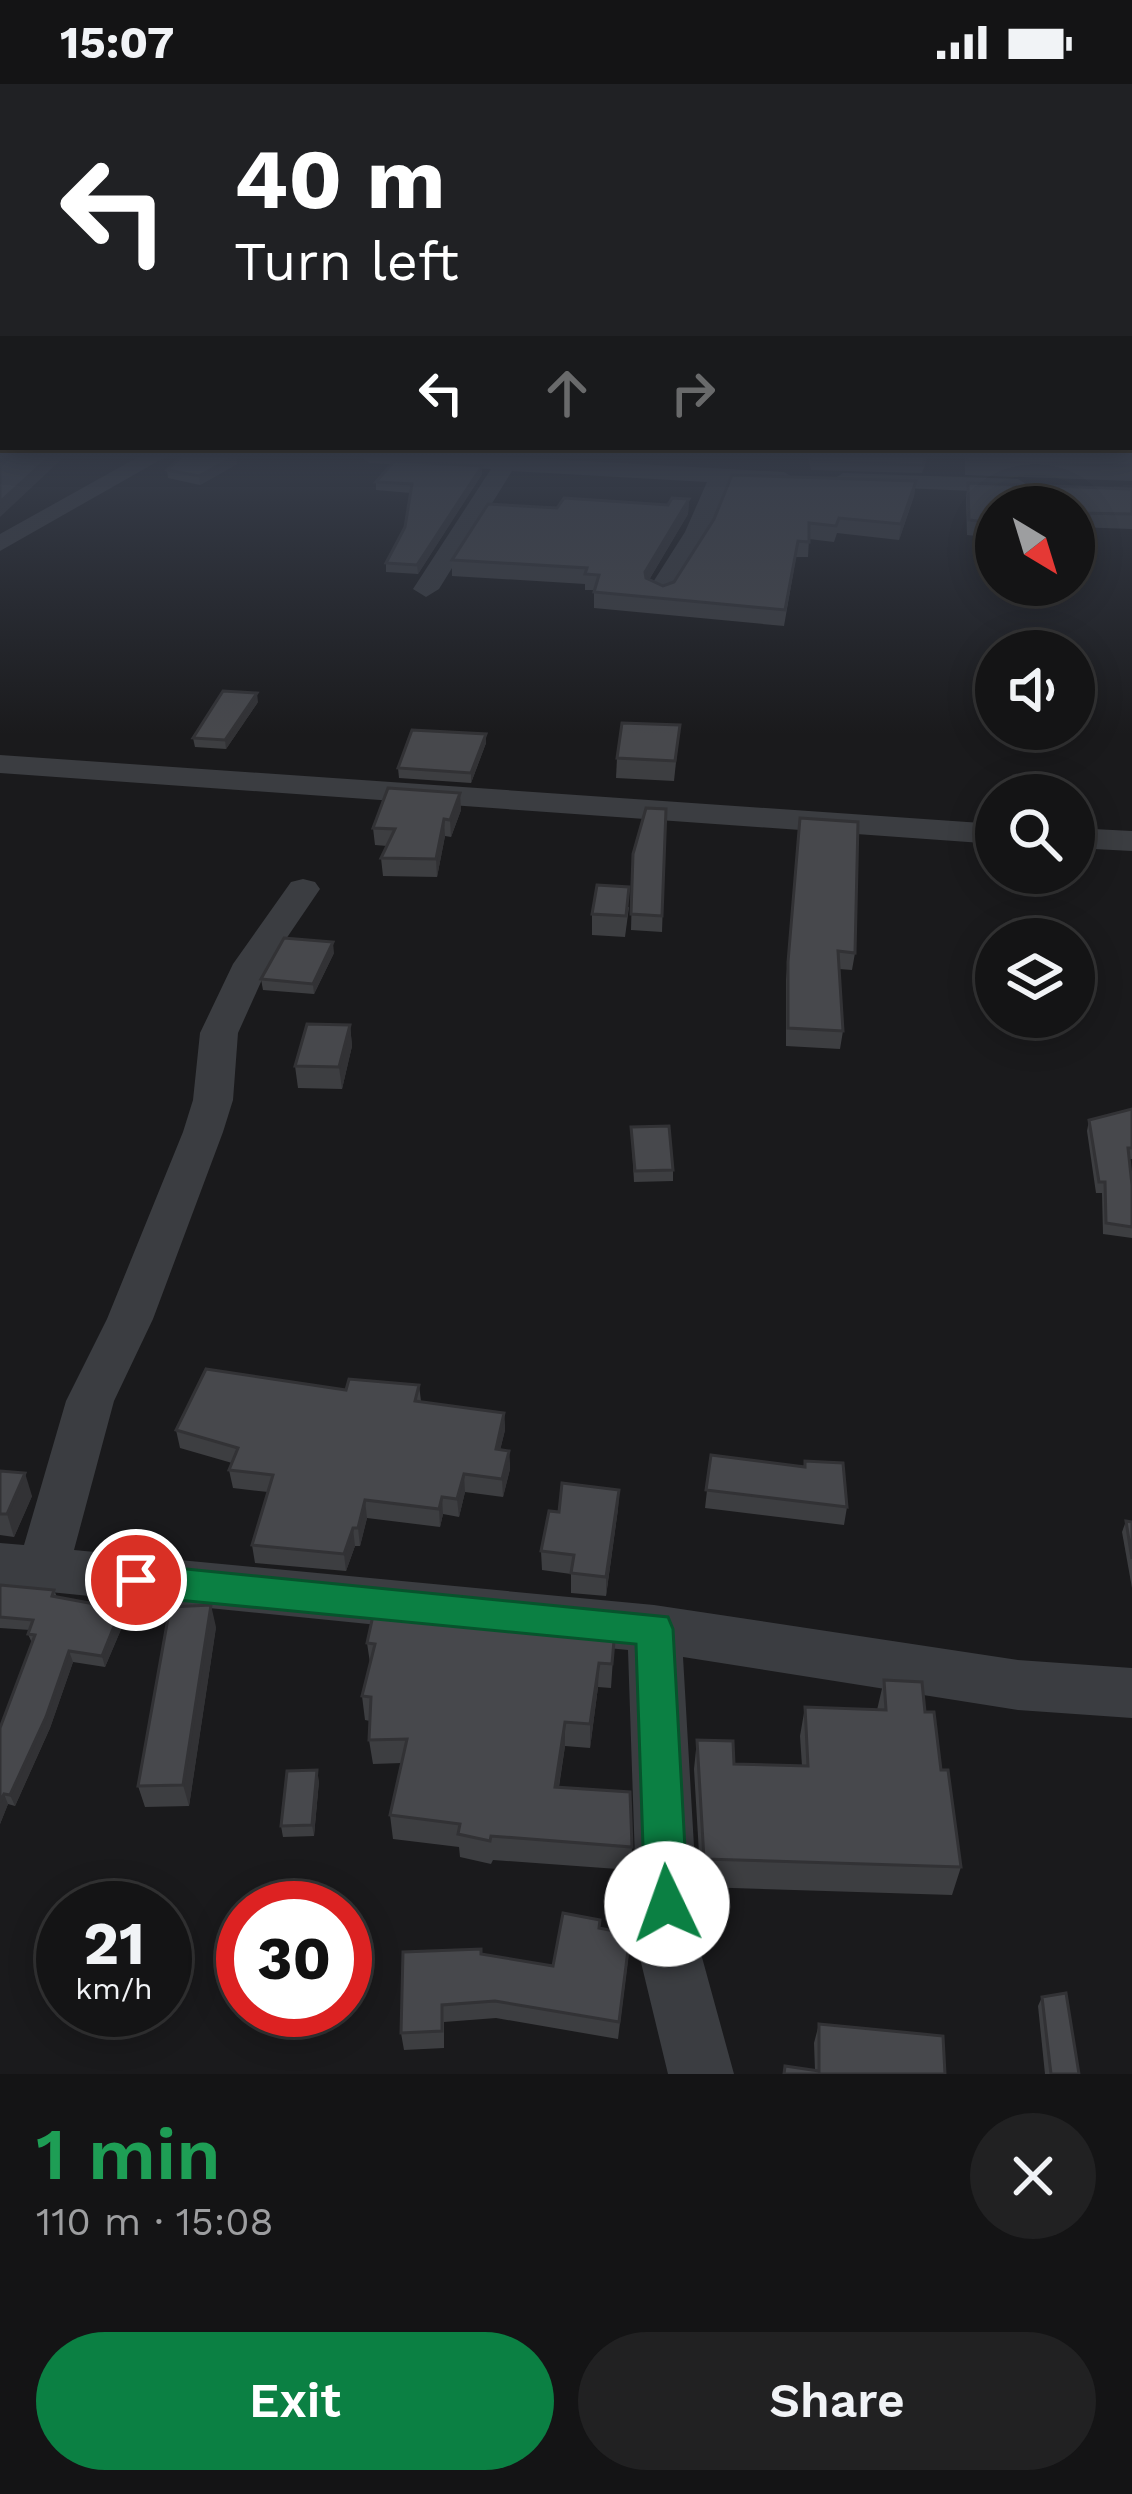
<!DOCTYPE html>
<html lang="en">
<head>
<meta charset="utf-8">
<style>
  :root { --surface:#141415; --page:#212122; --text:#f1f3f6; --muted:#9d9ea0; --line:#333334; --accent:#0b8043 }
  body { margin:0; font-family:"Work Sans",sans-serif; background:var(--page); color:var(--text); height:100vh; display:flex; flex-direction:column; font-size:45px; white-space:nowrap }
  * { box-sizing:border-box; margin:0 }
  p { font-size:39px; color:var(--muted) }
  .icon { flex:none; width:66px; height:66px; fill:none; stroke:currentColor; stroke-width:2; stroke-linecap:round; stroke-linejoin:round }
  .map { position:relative; height:1990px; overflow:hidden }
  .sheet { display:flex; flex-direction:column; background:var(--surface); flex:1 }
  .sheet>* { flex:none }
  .guide { position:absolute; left:0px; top:0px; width:1134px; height:366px; box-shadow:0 6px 30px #0003,0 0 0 3px var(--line); background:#202124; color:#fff; overflow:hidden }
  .needle { width:78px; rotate:142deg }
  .fabs { position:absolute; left:975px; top:402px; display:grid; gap:24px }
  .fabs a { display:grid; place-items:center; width:120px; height:120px; border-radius:50%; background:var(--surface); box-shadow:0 6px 30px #0003,0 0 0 3px var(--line); font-size:60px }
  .speed { position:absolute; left:36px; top:1797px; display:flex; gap:24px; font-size:60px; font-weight:700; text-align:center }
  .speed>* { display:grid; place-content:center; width:156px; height:156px; border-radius:50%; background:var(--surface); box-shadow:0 6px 30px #0003,0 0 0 3px var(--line); line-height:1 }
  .speed small { font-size:30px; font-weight:400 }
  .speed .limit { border:18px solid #d22; background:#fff; color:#111 }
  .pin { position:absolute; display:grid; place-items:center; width:102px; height:102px; color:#fff; margin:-51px; border:6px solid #fff; border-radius:50%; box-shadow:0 3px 12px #0007 }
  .me { position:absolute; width:132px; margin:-66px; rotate:357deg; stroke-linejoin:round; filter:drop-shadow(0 0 9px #0008) }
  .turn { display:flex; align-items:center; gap:42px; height:252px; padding:0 36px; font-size:54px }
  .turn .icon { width:156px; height:156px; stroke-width:2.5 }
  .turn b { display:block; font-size:84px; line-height:102px }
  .lanes { display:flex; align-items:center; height:114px; padding:0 36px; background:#0003; justify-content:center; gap:60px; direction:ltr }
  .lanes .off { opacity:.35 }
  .round { display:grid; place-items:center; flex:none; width:126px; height:126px; border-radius:63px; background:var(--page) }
  .summary { display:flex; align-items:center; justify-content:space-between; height:204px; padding:0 36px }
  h1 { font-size:72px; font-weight:600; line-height:90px; color:#1e9e55 }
  .action { display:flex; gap:24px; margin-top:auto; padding:24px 36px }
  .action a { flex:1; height:138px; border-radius:72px; background:var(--accent); color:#fff; font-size:48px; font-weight:600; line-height:138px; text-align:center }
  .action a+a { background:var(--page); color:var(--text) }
  .status { display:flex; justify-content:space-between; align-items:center; height:84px; padding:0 60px; background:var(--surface); direction:ltr }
  .status svg { height:33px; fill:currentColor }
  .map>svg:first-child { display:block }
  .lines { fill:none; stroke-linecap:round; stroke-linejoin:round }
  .minor { fill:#3b3d41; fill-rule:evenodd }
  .wall { fill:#3d3e41 }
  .shaded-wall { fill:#323235 }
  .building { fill:#47484c; stroke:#323235; stroke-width:3 }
  .route { fill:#0b8043; stroke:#07532c; stroke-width:3 }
</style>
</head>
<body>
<div class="status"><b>15:07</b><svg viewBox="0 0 49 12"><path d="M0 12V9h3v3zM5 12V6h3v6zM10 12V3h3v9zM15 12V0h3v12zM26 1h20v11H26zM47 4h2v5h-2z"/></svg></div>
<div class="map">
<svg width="1132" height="1990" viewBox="0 0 1132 1990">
  <rect width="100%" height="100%" fill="#1a1a1c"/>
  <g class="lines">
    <!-- minor -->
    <g class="minor">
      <polygon points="140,372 167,372 0,467 0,450"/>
      <polygon points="359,372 493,372 784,388 795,395 784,402 729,399 709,448 670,511 661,514 648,506 685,448 707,398 512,387 439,505 426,513 413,505 491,385 370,379"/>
      <polygon points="843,389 1018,395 1029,402 1018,409 835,401 832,396"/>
      <polygon points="0,671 996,740 996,760 0,689"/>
      <polygon points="1074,744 1132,747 1132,767 1074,764"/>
      <polygon points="303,795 315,798 320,805 269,880 238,949 233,1016 223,1048 153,1235 114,1317 74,1466 654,1521 1018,1576 1132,1584 1132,1634 1018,1626 683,1573 700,1866 734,1990 668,1990 638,1866 628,1566 0,1503 0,1459 24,1461 66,1317 107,1235 183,1048 193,1016 200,949 233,880 291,798"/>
    </g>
  </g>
  <!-- wall -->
  <g class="wall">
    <polygon points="236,372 237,380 200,401 168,394 167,386"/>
    <polygon points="808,372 928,372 922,389 811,386"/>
    <polygon points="965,372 1132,372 1132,397 965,391"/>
    <polygon points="482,390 418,490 386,488 386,479 405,443 411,409 376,406 376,398"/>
    <polygon points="916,397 914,412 899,456 837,449 834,458 809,455 808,473 796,473 784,542 594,524 594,506 585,506 585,500 452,492 452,476 557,424 668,421 689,415 688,430 649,496 663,502 674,498 714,435"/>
    <polygon points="968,399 1132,405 1132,445 1074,443 1074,423 996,423 996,454 967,451 966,414"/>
    <polygon points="258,618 226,665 195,663 193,654"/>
    <polygon points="680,641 674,697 616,694 617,674"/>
    <polygon points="486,650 486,659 471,699 399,694 398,684"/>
    <polygon points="460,709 461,726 451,753 445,752 437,793 383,792 381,774 387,762 375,761 373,744"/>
    <polygon points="666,725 662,848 631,846 633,770"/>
    <polygon points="800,734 855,869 852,886 839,885 843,947 840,965 786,962 786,896"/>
    <polygon points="629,823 625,853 592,851 592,830"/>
    <polygon points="334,869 314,910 263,906 261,895"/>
    <polygon points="350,941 352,962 342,1005 298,1004 295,982"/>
    <polygon points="1132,1025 1132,1075 1129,1075 1132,1101 1132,1154 1103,1150 1102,1109 1096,1109 1087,1047 1089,1036"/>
    <polygon points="631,1043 673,1086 673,1097 634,1098"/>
    <polygon points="419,1301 421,1317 504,1329 505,1346 500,1366 509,1367 510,1385 503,1413 465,1408 459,1433 443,1430 440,1443 367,1434 360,1462 355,1462 346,1487 255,1479 252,1461 268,1408 233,1404 229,1386 232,1379 180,1364 176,1346 346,1306"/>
    <polygon points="711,1371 804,1383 805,1377 847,1423 844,1441 705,1424"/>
    <polygon points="0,1387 32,1412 14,1453 0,1451"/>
    <polygon points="619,1406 618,1425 606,1512 571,1509 571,1490 542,1486 541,1467 559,1428"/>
    <polygon points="1126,1437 1132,1438 1132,1504 1122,1448"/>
    <polygon points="0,1501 54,1506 57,1513 121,1525 125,1536 105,1583 73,1578 50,1644 15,1722 8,1720 0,1740 0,1644 32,1559 28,1550 30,1546 0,1544"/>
    <polygon points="216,1543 189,1722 145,1723 138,1702"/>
    <polygon points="615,1545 611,1604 598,1603 590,1664 565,1662 559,1703 632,1763 631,1786 493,1776 491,1780 460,1773 459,1763 393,1755 390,1731 402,1679 373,1680 369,1656 370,1637 365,1636 362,1612 370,1579 367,1559"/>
    <polygon points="884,1596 925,1628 941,1686 961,1783 952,1811 701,1803 694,1685 697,1656 734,1680 802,1682 800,1652 805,1623 877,1626"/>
    <polygon points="319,1697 314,1752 283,1753 281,1742"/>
    <polygon points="600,1844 629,1867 618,1955 496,1934 444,1938 444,1964 404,1966 401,1949 481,1870 553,1882"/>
    <polygon points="1042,1913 1079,1990 1045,1990 1038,1922"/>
    <polygon points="819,1940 945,1990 783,1990 785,1982 815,1986 814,1959"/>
  </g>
  <!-- shaded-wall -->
  <g class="shaded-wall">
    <polygon points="50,372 65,372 0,433 0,418"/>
    <polygon points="236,372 237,380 200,401 199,392"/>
    <polygon points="482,382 482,390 418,490 417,481"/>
    <polygon points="916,397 914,412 899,456 901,440"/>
    <polygon points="689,415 688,430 644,504 645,488"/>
    <polygon points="257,609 258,618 226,665 225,656"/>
    <polygon points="486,650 486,659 471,699 471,689"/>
    <polygon points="460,709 461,726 451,753 450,736"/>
    <polygon points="444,735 445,752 437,793 436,775"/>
    <polygon points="333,858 334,869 314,910 313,900"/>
    <polygon points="350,941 352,962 342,1005 339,983"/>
    <polygon points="504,1329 505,1346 496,1383 496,1365"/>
    <polygon points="509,1367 510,1385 503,1413 502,1395"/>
    <polygon points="25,1389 32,1412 14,1453 7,1430"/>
    <polygon points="464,1390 465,1408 459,1433 457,1415"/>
    <polygon points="619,1406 618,1425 606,1512 606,1493"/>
    <polygon points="442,1413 443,1430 440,1443 439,1425"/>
    <polygon points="365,1416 367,1434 360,1462 358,1444"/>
    <polygon points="353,1444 355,1462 346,1487 344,1470"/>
    <polygon points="211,1521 216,1543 189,1722 183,1701"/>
    <polygon points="121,1525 125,1536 105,1583 102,1572"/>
    <polygon points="69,1567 73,1578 50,1644 15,1722 10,1711"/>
    <polygon points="599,1579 598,1603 590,1664 590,1640"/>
    <polygon points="565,1638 565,1662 555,1726 555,1703"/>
    <polygon points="317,1686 319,1697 314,1752 312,1741"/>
    <polygon points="4,1710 8,1720 0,1740 0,1718"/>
  </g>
  <!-- building -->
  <g class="building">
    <polygon points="12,372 50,372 0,418 0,381"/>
    <polygon points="182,372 235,372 199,392 167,386"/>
    <polygon points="811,372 926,372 923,381 812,377"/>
    <polygon points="967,372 1132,372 1132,382 968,377"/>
    <polygon points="394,377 482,382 417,481 386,479 405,443 412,400 376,398"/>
    <polygon points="732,391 916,397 901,440 839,434 836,442 809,439 809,458 798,457 785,526 594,508 599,491 585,490 587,484 452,476 488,420 557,424 564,414 668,421 672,414 689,415 645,488 646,494 663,502 674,498 714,435"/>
    <polygon points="968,399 1132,405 1132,430 1074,429 1074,423 996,423 996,439 969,436"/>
    <polygon points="223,607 257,609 225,656 193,654"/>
    <polygon points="622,639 680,641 675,677 617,674"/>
    <polygon points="412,646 486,650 471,689 398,684"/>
    <polygon points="388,704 460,709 450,736 444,735 436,775 381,774 395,745 373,744"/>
    <polygon points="646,724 666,725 662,832 631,830 633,770"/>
    <polygon points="800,734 858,738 855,869 838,867 843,947 788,944 788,878"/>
    <polygon points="597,801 629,803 626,832 592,830"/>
    <polygon points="284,854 333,858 313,900 261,895"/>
    <polygon points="307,940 350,941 339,983 295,982"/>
    <polygon points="1132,1025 1132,1064 1128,1064 1132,1101 1132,1143 1106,1139 1105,1098 1099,1098 1089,1036"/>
    <polygon points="669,1042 673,1086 635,1087 631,1043"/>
    <polygon points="206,1285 346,1306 349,1295 419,1301 415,1317 504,1329 496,1365 509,1367 502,1395 464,1390 457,1415 442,1413 439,1425 365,1416 358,1444 353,1444 344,1470 252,1461 273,1391 229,1386 238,1364 176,1346"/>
    <polygon points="711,1371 805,1383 805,1377 843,1379 847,1423 706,1406"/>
    <polygon points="0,1387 25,1389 7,1430 0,1430"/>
    <polygon points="562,1399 619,1406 606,1493 571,1489 574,1471 541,1467 549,1427 559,1428"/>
    <polygon points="1126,1437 1132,1438 1132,1475"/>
    <polygon points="0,1501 54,1506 52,1512 121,1525 102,1572 69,1567 46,1633 10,1711 4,1710 0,1718 0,1644 35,1551 28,1550 33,1536 0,1533"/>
    <polygon points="211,1521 183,1701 138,1702 170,1523"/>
    <polygon points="374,1527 481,1531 615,1545 612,1580 599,1579 590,1640 565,1638 555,1703 630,1708 632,1763 491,1752 490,1757 458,1750 460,1740 390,1731 407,1655 369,1656 371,1613 362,1612 375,1560 367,1559"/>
    <polygon points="884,1596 922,1598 925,1628 934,1628 941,1686 948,1686 961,1783 704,1775 697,1656 733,1657 734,1680 808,1682 805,1623 886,1626"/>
    <polygon points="317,1686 312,1741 281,1742 287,1687"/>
    <polygon points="563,1829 600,1836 599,1844 630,1850 619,1938 495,1917 442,1921 442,1947 401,1949 403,1868 481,1865 481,1870 553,1882"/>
    <polygon points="1066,1909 1079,1990 1051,1990 1042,1913"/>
    <polygon points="819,1940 943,1952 945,1990 784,1990 785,1982 819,1987"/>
  </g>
  <!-- sky -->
  <linearGradient id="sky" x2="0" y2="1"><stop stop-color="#0e0e0f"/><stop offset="0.57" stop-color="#383e4b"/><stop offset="1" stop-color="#383e4b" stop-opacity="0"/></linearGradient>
  <rect width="1132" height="651" fill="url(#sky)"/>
  <!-- route -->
  <polygon class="route" points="136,1480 668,1533 673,1545 688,1820 682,1835 667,1841 651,1835 645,1820 636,1560 136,1512 123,1507 118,1496 123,1485"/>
</svg>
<div class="fabs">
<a><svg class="needle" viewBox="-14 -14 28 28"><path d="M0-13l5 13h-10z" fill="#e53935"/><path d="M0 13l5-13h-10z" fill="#9d9ea0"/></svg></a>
<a><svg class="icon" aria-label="sound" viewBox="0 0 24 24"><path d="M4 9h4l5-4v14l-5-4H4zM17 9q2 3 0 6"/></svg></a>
<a><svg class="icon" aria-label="search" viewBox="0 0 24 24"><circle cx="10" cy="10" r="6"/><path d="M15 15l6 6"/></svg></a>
<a><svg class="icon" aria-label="layers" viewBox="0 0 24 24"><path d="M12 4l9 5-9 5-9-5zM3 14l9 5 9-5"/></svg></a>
</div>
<div class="speed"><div>21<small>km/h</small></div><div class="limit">30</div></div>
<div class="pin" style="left:136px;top:1496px;background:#d93025"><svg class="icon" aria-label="arrive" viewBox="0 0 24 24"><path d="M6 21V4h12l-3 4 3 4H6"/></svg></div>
<svg class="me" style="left:667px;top:1820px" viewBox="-20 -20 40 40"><circle r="19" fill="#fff"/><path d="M0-13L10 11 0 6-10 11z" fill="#0b8043"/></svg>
<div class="guide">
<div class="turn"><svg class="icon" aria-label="left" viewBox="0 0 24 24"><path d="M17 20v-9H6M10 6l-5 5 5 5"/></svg><div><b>40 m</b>Turn left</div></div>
<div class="lanes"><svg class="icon" aria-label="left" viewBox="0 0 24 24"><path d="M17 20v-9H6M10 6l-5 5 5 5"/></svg><svg class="icon off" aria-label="ahead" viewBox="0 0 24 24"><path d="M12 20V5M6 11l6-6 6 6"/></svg><svg class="icon off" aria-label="right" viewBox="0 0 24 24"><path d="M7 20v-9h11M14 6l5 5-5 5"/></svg></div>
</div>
</div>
<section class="sheet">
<div class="summary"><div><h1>1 min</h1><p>110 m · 15:08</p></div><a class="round"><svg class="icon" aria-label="close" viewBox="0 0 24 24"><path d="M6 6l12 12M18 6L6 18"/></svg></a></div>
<div class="action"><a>Exit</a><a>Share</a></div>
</section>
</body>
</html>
